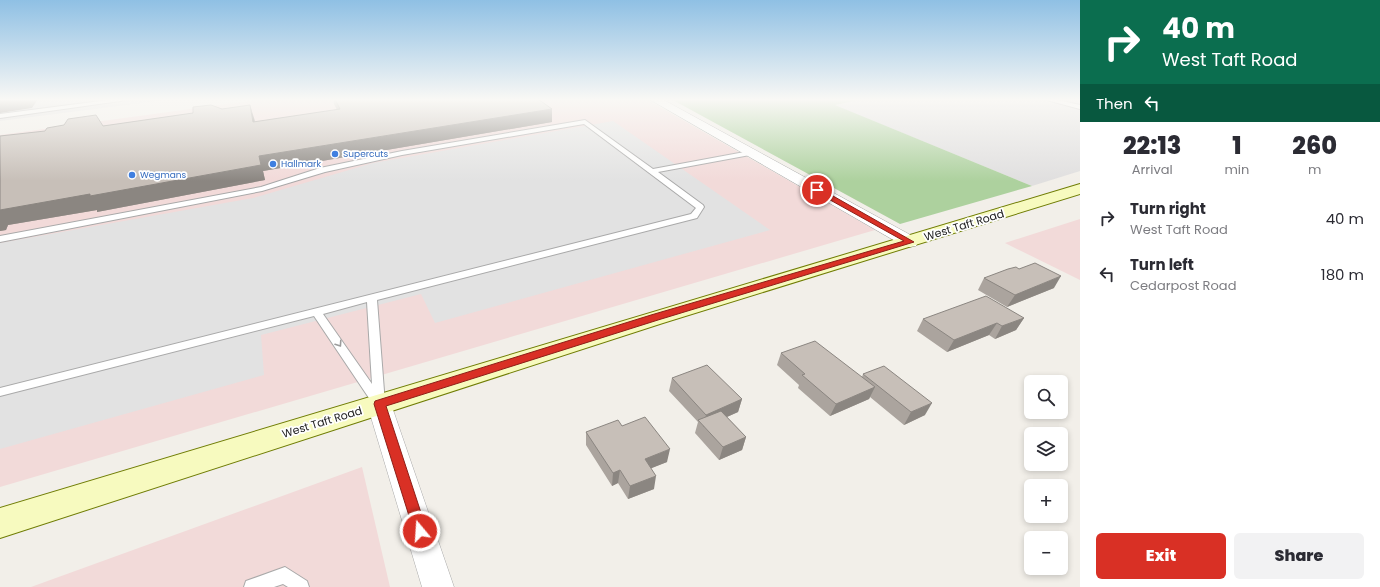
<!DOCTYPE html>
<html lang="en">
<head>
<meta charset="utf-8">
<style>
  :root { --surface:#fff; --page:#f2f2f3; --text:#2b2b33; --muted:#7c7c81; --accent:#d93025 }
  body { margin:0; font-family:Poppins,sans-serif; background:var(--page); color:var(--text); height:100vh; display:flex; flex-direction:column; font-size:15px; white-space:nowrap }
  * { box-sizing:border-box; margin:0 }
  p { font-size:13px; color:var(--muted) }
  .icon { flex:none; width:22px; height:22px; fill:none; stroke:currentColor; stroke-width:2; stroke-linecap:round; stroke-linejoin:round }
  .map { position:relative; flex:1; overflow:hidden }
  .sheet { display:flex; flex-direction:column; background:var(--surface); width:300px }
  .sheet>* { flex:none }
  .hud { background:#0b6e4f; color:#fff; overflow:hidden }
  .tools { position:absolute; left:1024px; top:375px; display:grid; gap:8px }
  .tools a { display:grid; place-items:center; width:44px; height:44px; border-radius:6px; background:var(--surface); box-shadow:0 2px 6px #0003; font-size:20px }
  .pin { position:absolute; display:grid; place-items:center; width:34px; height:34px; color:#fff; margin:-17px; border:2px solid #fff; border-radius:50%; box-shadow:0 1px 4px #0007 }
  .me { position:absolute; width:44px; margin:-22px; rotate:342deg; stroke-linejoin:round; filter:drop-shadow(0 0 3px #0008) }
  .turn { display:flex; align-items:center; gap:14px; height:84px; padding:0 16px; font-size:18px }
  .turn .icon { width:52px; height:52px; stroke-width:2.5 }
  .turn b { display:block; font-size:28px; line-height:34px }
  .then { display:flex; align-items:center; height:38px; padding:0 16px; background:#0003; gap:8px; font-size:15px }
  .eta { display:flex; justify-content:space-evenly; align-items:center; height:68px; text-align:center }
  .eta b { font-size:24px; font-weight:800; line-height:28px }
  .action { display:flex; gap:8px; margin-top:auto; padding:8px 16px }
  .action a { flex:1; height:46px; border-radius:6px; background:var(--accent); color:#fff; font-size:16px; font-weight:800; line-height:46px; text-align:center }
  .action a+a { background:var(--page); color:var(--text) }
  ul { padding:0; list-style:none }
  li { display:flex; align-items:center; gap:12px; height:56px; padding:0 16px }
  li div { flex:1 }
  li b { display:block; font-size:15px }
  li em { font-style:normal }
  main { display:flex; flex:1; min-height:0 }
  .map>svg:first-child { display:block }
  .residential { fill:#e0dfdf }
  .commercial { fill:#f2dad9 }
  .forest { fill:#add19e }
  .parking { fill:#e2e2e2 }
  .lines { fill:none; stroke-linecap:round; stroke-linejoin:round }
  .service-casing { stroke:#a9a9a9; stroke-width:2 }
  .minor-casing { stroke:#a9a9a9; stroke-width:1 }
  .secondary-casing { stroke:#707d05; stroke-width:2 }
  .service { fill:#fff; fill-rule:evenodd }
  .minor { fill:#fff; fill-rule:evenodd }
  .secondary { fill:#f7fabf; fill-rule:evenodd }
  .wall { fill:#aba49e }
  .shaded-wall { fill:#8b8681 }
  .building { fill:#c7bfb8; stroke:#8b8681 }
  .oneway { stroke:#9c9c9c }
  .route { fill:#d93025; stroke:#8d1f18 }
  .shop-dot { fill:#3f7fe0; stroke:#fff; stroke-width:1.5 }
  .labels { text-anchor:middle; stroke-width:3.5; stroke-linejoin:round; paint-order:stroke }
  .far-shop-label { font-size:9px; fill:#366cbe; stroke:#fff; text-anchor:start }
  .street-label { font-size:11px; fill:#222; stroke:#fff }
</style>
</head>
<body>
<main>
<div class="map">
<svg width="1080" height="587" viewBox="0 0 1080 587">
  <rect width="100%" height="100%" fill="#f2efe9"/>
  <!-- residential -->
  <g class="residential">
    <polygon points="0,99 173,99 0,121"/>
    <polygon points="863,99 1080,99 1080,171 1032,186 834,105"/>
  </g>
  <!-- commercial -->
  <g class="commercial">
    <polygon points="263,99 646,99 875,230 0,487 0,135"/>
    <polygon points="1080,219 1080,280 1005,243"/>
    <polygon points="362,467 390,587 31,587"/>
  </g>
  <!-- forest -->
  <polygon class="forest" points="671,99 863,99 835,105 1032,186 900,224"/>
  <!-- parking -->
  <polygon class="parking" points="613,121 770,230 435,323 421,294 261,335 264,375 0,449 0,243 253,198 373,163"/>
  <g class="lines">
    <!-- service casing -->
    <g class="service-casing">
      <g id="service">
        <polygon points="116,99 134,99 0,118 0,114"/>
        <polygon points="1043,99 1054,99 1080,105 1080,109"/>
        <path d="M585 120 653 169 750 151 753 153 750 155 658 172 703 205 704 207 697 218 377 300 385 404 383 407 379 409 375 407 314 316 0 396V388L691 214 696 208 584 124 402 155 325 172 262 191 0 242V236L261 187 320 168 402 151ZM367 302 372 384 323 314Z"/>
        <polygon points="285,567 307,581 309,587 288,587 283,584 274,587 244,587 246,581"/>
      </g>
    </g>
    <!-- minor casing -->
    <g class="minor-casing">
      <g id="minor">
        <polygon points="649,99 662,99 916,238 918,242 916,246 910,247 904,246"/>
        <polygon points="379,395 387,398 391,404 454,587 422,587 367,404 371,398"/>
      </g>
    </g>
    <!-- secondary casing -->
    <g class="secondary-casing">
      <polygon id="secondary" points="1080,184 1080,194 663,323 0,538 0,508"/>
    </g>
    <!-- service -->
    <use href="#service" class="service"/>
    <!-- minor -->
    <use href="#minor" class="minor"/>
    <!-- secondary -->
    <use href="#secondary" class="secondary"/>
  </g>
  <!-- wall -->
  <g class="wall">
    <polygon points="333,99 538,99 552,109 552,122 263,171 265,180 97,212 97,210 8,225 6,230 0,231 0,136 103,126 222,109 254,118 255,122 337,110 334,104"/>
    <polygon points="984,278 1054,288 1007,307 978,290"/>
    <polygon points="1024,318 1016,330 995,339 989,335 947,352 917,331 923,319"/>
    <polygon points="781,353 862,377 863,374 925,415 904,425 870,397 869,399 830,416 798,388 799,385 777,365"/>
    <polygon points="672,378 742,399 738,412 727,417 746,437 742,450 719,460 695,433 698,422 669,391"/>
    <polygon points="622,426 667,462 651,468 654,489 628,499 618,483 612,486 586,445 586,432"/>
  </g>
  <!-- shaded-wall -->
  <g class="shaded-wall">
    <polygon points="14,99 38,99 32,108 0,113 0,101"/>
    <polygon points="250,105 254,118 257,135 253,122"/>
    <polygon points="552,109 552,122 263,171 265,180 97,212 97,210 8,225 6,230 0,231 0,210 259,156"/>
    <polygon points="1061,276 1054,288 1007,307 1015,295"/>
    <polygon points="1024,318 1016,330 995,339 1002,326"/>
    <polygon points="997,323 989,335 947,352 954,340"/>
    <polygon points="875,387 869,399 830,416 836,404"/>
    <polygon points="742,399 738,412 704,427 703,426 706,415"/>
    <polygon points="932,403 925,415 904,425 911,412"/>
    <polygon points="746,437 742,450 719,460 723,447"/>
    <polygon points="670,449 667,462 642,472 645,459"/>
    <polygon points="620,470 618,483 612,486 613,473"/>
    <polygon points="656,476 654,489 628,499 630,486"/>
  </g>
  <!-- building -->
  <g class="building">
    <polygon points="0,99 14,99 0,101"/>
    <polygon points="335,99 538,99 552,109 259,156 261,165 90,196 90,194 0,210 0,136 45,131 47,128 64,125 68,119 96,115 103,126 193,113 193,107 211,105 222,109 250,105 253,122 340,109"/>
    <polygon points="1035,263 1061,276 1015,295 984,278 1008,269 1016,267 1019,269"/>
    <polygon points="986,296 1024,318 1002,326 997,323 954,340 923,319"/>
    <polygon points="815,341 875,387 836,404 802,375 805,374 781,353"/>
    <polygon points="707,365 742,399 706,415 672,378"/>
    <polygon points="884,366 932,403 911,412 863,374"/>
    <polygon points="721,411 746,437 723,447 698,420"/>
    <polygon points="645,417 670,449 645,459 656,476 630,486 620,470 613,473 586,432 618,420 622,426"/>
  </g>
  <!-- one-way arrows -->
  <defs><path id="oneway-chevron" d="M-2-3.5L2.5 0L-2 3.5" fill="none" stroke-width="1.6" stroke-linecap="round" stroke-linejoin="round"/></defs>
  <use class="oneway" href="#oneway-chevron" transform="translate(339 344) rotate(56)"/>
  <!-- sky -->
  <linearGradient id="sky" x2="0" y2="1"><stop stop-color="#8fc0e4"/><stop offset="0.55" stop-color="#f9f8f5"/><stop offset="1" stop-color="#f9f8f5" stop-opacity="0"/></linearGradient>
  <rect width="1080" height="181" fill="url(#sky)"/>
  <!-- route -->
  <polygon class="route" points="814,188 819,188 914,242 658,320 386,406 427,531 425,535 420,537 415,535 374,404 375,401 651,315 904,241 814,191"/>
  <!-- markers -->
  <g class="shop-dot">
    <circle cx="335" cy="154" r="4"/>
    <circle cx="273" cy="164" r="4"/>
    <circle cx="132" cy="175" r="4"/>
  </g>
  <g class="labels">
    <!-- far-shop labels -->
    <g class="far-shop-label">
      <text x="343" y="157">Supercuts</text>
      <text x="281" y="167">Hallmark</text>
      <text x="140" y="178">Wegmans</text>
    </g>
    <!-- street labels -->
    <g class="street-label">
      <text transform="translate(964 225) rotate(-17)" y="4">West Taft Road</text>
      <text transform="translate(322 422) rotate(-17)" y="4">West Taft Road</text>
    </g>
  </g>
</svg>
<div class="tools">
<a><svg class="icon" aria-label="search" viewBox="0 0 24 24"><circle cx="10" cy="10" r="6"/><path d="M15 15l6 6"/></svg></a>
<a><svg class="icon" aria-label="layers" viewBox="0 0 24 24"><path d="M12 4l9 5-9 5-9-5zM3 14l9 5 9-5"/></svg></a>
<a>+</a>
<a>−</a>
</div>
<div class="pin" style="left:817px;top:190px;background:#d93025"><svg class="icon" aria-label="arrive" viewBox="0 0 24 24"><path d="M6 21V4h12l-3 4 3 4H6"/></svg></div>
<svg class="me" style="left:420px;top:531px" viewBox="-20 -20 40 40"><circle r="17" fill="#d93025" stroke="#fff" stroke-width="3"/><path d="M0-11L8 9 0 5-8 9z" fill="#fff"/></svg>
</div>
<section class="sheet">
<div class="hud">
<div class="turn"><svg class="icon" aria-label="right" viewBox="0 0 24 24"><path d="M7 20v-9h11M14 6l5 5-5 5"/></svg><div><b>40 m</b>West Taft Road</div></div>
<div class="then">Then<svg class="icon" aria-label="left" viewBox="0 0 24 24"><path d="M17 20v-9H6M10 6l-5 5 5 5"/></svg></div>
</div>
<div class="eta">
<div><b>22:13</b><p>Arrival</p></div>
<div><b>1</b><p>min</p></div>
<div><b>260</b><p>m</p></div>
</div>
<ul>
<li><svg class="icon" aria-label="right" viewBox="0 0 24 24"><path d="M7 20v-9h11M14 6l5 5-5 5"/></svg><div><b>Turn right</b><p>West Taft Road</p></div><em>40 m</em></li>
<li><svg class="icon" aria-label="left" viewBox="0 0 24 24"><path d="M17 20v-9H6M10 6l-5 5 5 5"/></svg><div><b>Turn left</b><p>Cedarpost Road</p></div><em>180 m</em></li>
</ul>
<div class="action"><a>Exit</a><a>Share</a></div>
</section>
</main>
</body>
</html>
